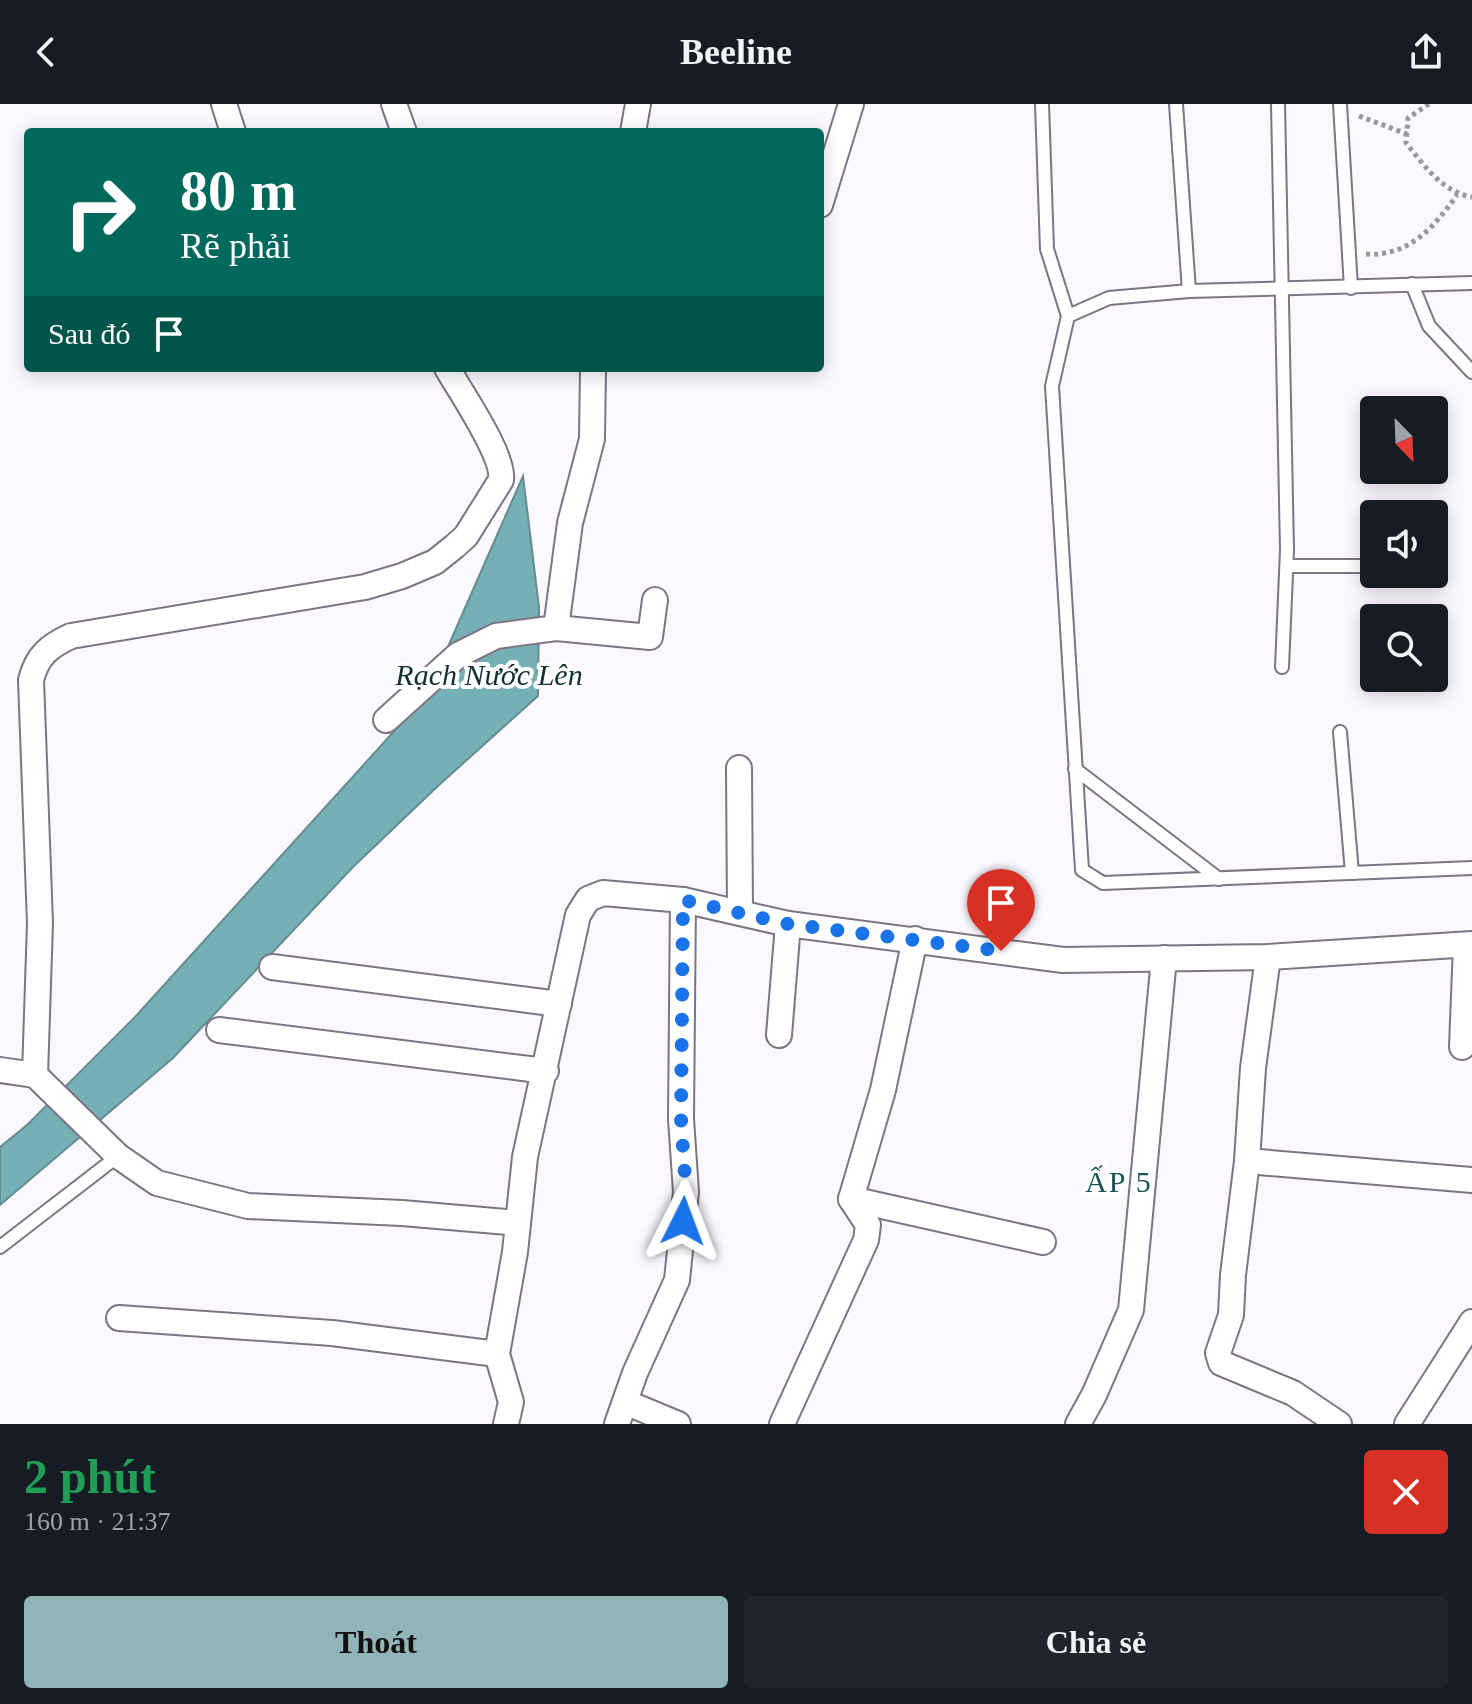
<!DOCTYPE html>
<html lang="vi">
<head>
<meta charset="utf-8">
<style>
  :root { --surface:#171b24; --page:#20242c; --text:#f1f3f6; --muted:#9ea1a6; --accent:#90b4b7 }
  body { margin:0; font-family:Georgia,serif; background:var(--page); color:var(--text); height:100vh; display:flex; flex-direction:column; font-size:30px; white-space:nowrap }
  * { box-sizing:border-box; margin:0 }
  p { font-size:26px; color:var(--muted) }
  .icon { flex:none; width:44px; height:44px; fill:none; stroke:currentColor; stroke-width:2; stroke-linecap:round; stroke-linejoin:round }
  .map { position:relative; height:1320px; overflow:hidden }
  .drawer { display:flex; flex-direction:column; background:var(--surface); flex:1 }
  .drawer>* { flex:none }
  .top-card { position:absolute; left:24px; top:24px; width:800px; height:244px; border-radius:8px; box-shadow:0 4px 20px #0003; background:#00695c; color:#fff; overflow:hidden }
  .needle { width:52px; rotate:157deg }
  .buttons { position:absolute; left:1360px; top:292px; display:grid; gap:16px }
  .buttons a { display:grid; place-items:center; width:88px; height:88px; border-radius:8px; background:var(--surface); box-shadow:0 4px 20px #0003; font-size:40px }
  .pin { position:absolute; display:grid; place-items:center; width:68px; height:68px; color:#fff; margin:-82px -34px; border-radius:50% 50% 50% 0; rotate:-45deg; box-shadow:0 0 8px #0007 }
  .pin .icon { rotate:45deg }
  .me { position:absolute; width:88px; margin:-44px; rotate:3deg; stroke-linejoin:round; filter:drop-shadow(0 0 6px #0008) }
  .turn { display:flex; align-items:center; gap:28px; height:168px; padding:0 24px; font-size:36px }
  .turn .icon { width:104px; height:104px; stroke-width:2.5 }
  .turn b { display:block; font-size:56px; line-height:68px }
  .then { display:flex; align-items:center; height:76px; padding:0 24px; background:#0003; gap:16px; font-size:30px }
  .round { display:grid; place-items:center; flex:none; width:84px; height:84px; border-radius:8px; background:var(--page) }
  .summary { display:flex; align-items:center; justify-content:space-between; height:136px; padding:0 24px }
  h1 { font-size:48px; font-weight:700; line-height:60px; color:#1e9e55 }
  .action { display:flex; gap:16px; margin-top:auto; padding:16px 24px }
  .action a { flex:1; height:92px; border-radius:8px; background:var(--accent); color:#111; font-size:32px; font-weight:700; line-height:92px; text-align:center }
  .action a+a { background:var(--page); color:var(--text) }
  header { display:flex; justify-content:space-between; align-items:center; height:104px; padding:0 24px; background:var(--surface); font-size:36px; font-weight:700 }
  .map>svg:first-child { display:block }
  .water { fill:#74b0b4; stroke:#648c91; stroke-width:2 }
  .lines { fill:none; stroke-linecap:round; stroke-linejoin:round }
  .lane-casing { stroke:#7e7484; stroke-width:16 }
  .street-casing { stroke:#7e7484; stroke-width:28 }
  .path { stroke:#9b979e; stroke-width:5; stroke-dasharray:4 4; stroke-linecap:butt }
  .lane { stroke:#fff; stroke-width:12 }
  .street { stroke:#fff; stroke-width:24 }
  .route { stroke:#1a73e8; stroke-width:14; stroke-dasharray:0 25.2 }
  .labels { text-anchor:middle; stroke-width:8; stroke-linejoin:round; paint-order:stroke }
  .water-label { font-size:30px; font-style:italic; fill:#103032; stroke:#fff }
  .neighbourhood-label { font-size:30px; letter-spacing:2px; fill:#195558; stroke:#fff }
</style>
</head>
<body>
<header><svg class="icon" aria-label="back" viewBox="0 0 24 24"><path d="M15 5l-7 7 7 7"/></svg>Beeline<svg class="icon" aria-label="share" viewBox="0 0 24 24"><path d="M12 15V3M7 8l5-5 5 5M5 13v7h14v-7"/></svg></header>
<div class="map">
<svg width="1472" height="1320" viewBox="0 0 1472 1320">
  <rect width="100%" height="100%" fill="#fcf8ff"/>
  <!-- water -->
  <polygon class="water" points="523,372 539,503 538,592 439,681 353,763 173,954 0,1101 0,1043 27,1021 135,913 397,624 443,554"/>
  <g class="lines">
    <!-- lane casing -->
    <g class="lane-casing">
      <g id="lane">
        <polyline points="1042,0 1047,145 1068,212 1052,282 1082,766 1103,779 1472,764"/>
        <polyline points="1176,0 1189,187"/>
        <polyline points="1278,0 1287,446 1282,563"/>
        <polyline points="1340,0 1351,184"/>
        <polyline points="1412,180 1429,222 1472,268"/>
        <polyline points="1068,212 1109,194 1189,187 1472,179"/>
        <polyline points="1287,462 1374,462"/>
        <polyline points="1340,628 1352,769"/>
        <polyline points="1075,665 1219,775"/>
        <polyline points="0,1143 118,1052"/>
      </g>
    </g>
    <!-- street casing -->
    <g class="street-casing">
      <g id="street">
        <polyline points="224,0 233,28"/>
        <polyline points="394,0 404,28"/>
        <polyline points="633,28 638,0"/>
        <polyline points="820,101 851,0"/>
        <polyline points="593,264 592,335 570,419 556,524 650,533 655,496"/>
        <polyline points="386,616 458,551 496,532 556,524"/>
        <polyline points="739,664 740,807"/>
        <polyline points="1268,853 1253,964 1247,1057 1233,1171 1231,1211 1218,1249 1221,1259 1293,1289 1339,1320"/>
        <polyline points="272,863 559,900"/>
        <polyline points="219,926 546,967"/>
        <polyline points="779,931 788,820"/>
        <polyline points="1462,943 1466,841"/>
        <polyline points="0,966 35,971 118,1052 157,1079 248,1102 402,1109 518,1119"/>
        <path d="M35 971 40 819 31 576C37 552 49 542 71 532L365 483 402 472 435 458 455 442 466 432 501 376C505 352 460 287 447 264"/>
        <polyline points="1247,1057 1472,1076"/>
        <polyline points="851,1095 1043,1138"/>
        <polyline points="119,1214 332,1229 497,1250"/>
        <polyline points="625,1298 678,1320"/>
        <polyline points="506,1320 511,1298 497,1250 515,1148 525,1053 578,811 588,795 603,789 683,796 788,820 1063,856 1268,853 1472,840"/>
        <polyline points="617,1320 635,1269 677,1176 686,1088 681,1015 683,796"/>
        <polyline points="782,1320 866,1136 868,1121 851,1095 883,986 915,835"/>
        <polyline points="1078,1320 1094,1291 1131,1206 1164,854"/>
        <polyline points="1407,1320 1472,1218"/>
      </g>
    </g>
    <!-- path -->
    <g class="path">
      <path d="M1429 0 1408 14 1406 39C1424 61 1442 88 1472 93"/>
      <polyline points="1359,12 1407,30"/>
      <path d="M1366 150C1409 153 1434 123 1457 91"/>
    </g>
    <!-- lane -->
    <use href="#lane" class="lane"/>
    <!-- street -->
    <use href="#street" class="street"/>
  </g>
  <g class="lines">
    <!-- route -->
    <polyline class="route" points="683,1117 686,1088 681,1015 683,796 788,820 1001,847"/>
  </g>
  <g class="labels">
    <!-- water labels -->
    <g class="water-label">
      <text x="489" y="581">Rạch Nước Lên</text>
    </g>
    <!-- neighbourhood labels -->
    <g class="neighbourhood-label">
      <text x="1119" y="1088">ẤP 5</text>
    </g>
  </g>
</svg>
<div class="buttons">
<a><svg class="needle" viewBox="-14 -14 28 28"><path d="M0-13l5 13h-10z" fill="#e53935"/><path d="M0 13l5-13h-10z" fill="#9ea1a6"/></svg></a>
<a><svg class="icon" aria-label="sound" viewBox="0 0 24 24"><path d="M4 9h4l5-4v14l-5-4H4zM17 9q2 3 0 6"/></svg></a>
<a><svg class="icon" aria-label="search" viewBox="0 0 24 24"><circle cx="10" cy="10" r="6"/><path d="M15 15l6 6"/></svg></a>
</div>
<div class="pin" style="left:1001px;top:847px;background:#d93025"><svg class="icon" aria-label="arrive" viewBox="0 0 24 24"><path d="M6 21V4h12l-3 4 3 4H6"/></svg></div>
<svg class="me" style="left:683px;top:1117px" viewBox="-20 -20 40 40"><path d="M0-17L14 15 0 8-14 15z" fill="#1a73e8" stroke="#fff" stroke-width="4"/></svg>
<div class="top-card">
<div class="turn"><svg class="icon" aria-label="right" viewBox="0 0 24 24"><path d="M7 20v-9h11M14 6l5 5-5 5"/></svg><div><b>80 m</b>Rẽ phải</div></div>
<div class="then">Sau đó<svg class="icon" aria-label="arrive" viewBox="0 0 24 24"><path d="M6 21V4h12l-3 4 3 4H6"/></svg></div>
</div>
</div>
<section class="drawer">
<div class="summary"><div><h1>2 phút</h1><p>160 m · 21:37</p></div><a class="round" style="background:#d93025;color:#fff"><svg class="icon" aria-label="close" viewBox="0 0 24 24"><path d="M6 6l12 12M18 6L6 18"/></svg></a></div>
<div class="action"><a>Thoát</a><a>Chia sẻ</a></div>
</section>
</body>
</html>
